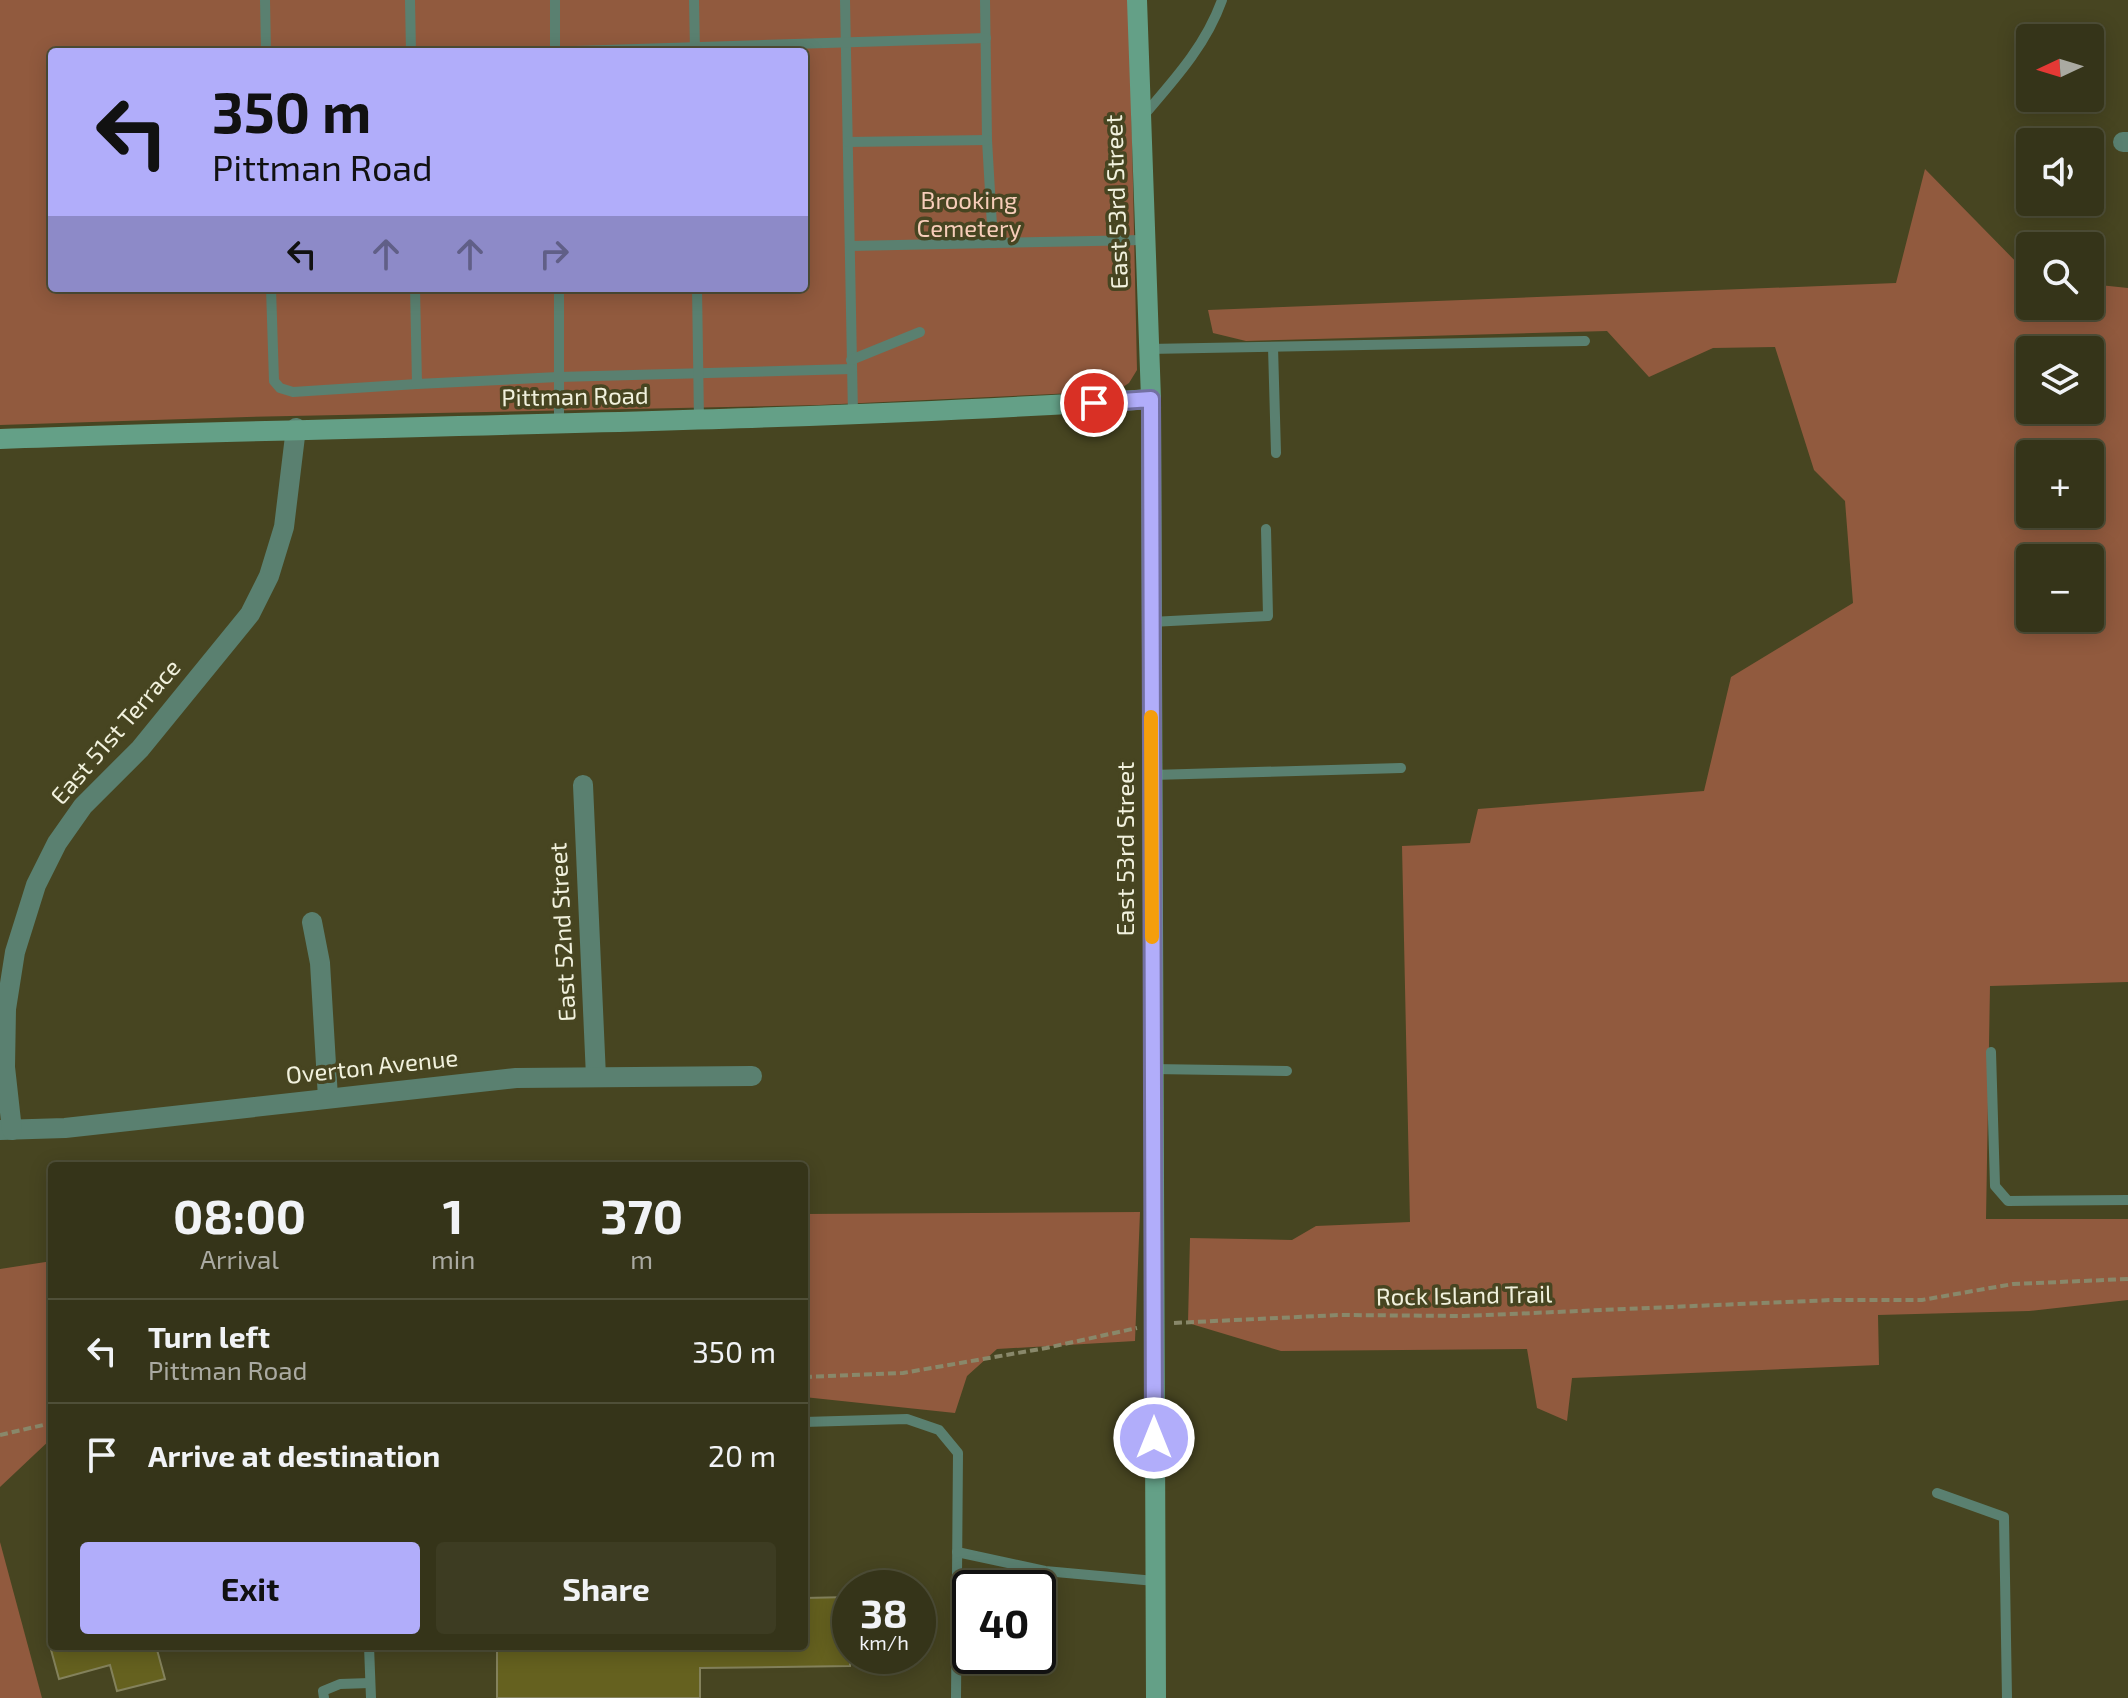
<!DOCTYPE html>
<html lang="en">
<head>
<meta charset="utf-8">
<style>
  :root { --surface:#353419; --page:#3d3c22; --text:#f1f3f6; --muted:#aaaaa2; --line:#4f4f38; --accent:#b1adfa }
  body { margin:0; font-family:"Exo 2",sans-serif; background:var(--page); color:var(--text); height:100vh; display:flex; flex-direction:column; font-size:30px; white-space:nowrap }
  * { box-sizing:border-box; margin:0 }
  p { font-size:26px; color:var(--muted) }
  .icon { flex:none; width:44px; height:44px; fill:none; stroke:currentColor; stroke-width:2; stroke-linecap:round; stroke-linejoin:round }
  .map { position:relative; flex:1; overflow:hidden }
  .side { position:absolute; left:48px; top:1162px; width:760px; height:488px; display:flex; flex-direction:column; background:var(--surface); border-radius:8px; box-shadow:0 4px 20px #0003,0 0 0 2px var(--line) }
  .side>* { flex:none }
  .hud { position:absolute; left:48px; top:48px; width:760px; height:244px; border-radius:8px; box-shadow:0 4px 20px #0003,0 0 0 2px var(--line); background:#b1adfa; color:#111; overflow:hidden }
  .needle { width:52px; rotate:266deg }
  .fabs { position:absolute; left:2016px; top:24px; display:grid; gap:16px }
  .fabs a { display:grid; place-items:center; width:88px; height:88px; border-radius:8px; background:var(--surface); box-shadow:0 4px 20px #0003,0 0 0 2px var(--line); font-size:40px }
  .speed { position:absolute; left:832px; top:1570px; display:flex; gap:16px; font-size:40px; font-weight:700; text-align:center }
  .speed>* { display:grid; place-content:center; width:104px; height:104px; border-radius:50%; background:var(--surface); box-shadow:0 4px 20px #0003,0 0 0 2px var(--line); line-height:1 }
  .speed small { font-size:20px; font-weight:400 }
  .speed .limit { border:4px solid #111; border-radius:12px; background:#fff; color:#111 }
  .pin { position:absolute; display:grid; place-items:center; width:68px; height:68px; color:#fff; margin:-34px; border:4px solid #fff; border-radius:50%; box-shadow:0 2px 8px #0007 }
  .me { position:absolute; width:88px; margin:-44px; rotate:0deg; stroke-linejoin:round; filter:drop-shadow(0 0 6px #0008) }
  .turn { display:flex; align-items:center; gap:28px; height:168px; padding:0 32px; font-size:36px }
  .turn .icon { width:104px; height:104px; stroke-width:2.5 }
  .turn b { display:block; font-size:56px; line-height:68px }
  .lanes { display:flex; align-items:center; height:76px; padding:0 32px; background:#0003; justify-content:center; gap:40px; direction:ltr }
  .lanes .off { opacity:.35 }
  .eta { display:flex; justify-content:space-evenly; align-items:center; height:136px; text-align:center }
  .eta b { font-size:48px; font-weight:700; line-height:56px }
  .action { display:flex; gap:16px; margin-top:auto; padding:16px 32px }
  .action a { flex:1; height:92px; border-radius:8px; background:var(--accent); color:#111; font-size:32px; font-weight:700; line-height:92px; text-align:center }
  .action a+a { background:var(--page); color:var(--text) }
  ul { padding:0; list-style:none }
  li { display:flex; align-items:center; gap:24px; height:104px; padding:0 32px; border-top:2px solid var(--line) }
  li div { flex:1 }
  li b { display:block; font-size:30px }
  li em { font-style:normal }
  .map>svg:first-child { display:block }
  .green { fill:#915a3e; fill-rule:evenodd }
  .building { fill:#65611f; stroke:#84825c; stroke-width:2 }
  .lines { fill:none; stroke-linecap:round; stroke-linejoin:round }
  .path { stroke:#89886a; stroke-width:4; stroke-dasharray:8 4; stroke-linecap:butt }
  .lane { stroke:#5a8070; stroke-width:10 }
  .street { stroke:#5a8070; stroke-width:20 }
  .secondary { stroke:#64a087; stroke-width:20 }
  .route-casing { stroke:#7370a2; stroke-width:20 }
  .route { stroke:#b1adfa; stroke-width:14 }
  .slow { stroke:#f59e0b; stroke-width:14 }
  .labels { text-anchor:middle; stroke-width:7; stroke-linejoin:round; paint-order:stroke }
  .park-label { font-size:24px; fill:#f7cdb9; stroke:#474521 }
  .street-label { font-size:24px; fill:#f1f1dd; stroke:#474521 }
</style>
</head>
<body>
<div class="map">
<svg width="2128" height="1698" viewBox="0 0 2128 1698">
  <rect width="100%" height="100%" fill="#474521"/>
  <!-- green -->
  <g class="green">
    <path d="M0 0H1129L1137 370 1129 383 1117 391 819 405 247 417 0 425ZM52 52H804V288H52Z"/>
    <path d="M1925 169 2030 276V306H2090V284L2128 288V982L1990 986 1986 1219H2128V1300L2029 1311 1878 1315 1879 1365 1572 1378 1567 1421 1537 1408 1527 1349 1281 1351 1188 1323 1190 1238 1292 1240 1316 1226 1410 1222 1402 846 1470 843 1478 809 1704 791 1731 677 1853 603 1845 501 1814 470 1775 347 1713 348 1649 377 1607 331 1246 341 1213 333 1208 310 1896 283ZM2030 350H2090V410H2030ZM2030 454H2090V514H2030ZM2030 558H2090V618H2030Z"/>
    <polygon points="1140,1212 1135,1341 997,1349 967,1376 955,1413 804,1397 804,1214"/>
    <polygon points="52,1261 52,1438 0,1487 0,1269"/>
    <polygon points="0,1542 42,1698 0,1698"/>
  </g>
  <!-- building -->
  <g class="building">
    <polygon points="850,1597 850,1666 700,1668 700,1698 497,1698 497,1646 804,1646 804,1598"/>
    <polygon points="50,1646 156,1646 165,1679 117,1691 110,1665 59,1679"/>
  </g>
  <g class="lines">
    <!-- path -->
    <g class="path">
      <polyline points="1174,1323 1339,1315 1464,1316 1832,1300 1922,1300 2013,1284 2128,1279"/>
      <polyline points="804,1377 903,1373 1046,1348 1137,1328"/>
      <polyline points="0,1435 52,1423"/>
    </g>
    <!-- lane -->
    <g class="lane">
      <polyline points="265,0 266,52"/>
      <polyline points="410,0 411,52"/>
      <polyline points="555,0 555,52"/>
      <polyline points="694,0 695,52"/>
      <polyline points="845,0 853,415"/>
      <polyline points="985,0 987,140 993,243 1143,240"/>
      <polyline points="542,52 986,38"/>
      <path d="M1144 115C1175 79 1206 45 1222 0"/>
      <polyline points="848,142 987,140"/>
      <polyline points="850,246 993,243"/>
      <polyline points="271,288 274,381 280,388 293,392 417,384"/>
      <polyline points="415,288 417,384 558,377 852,369"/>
      <polyline points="697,288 699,420"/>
      <polyline points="1273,347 1276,453"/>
      <polyline points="1148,349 1585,341"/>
      <polyline points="851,360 920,332"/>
      <polyline points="559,425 559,288"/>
      <polyline points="1151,622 1268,616 1266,529"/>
      <polyline points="1152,775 1401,768"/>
      <polyline points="1991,1052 1995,1186 2008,1201 2128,1200"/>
      <polyline points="1152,1069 1287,1071"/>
      <polyline points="804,1422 907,1419 939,1430 958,1453 956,1698"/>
      <polyline points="1937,1493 2004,1517 2007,1698"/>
      <polyline points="957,1552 1045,1571 1155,1581"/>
      <polyline points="369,1646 371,1698"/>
      <polyline points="324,1698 323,1691 340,1684 370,1683"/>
    </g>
    <!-- street -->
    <g class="street">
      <polyline points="2123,142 2128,142"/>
      <polyline points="583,785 596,1077"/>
      <polyline points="312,922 320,963 328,1098"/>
      <polyline points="0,1130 65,1128 516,1078 752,1076"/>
      <polyline points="12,1130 5,1067 6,1009 15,952 36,885 57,843 83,806 140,749 250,614 269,576 284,527 296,428"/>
    </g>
    <!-- secondary -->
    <g class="secondary">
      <polyline points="1137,0 1151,399 1156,1698"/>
      <path d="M0 439C384 425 767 424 1151 399"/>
    </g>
  </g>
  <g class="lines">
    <!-- route casing -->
    <g class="route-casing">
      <polyline id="route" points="1094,403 1151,399 1154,1438"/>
    </g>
    <!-- route -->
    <use href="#route" class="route"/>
    <!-- slow -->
    <polyline class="slow" points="1151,717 1152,937"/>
  </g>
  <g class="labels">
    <!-- park labels -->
    <g class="park-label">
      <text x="969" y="209">Brooking<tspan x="969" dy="28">Cemetery</tspan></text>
    </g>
    <!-- street labels -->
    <g class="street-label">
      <text transform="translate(1117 202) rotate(-92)" y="8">East 53rd Street</text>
      <text transform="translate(575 397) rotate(-1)" y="8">Pittman Road</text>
      <text transform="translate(116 732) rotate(-49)" y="8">East 51st Terrace</text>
      <text transform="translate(1126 849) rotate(-90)" y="8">East 53rd Street</text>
      <text transform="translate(563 932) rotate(-93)" y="8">East 52nd Street</text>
      <text transform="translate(372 1067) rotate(-6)" y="8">Overton Avenue</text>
      <text transform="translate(1464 1296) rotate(-1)" y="8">Rock Island Trail</text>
    </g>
  </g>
</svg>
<div class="fabs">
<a><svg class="needle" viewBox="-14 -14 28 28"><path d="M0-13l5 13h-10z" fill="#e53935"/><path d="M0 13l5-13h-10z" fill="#aaaaa2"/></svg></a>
<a><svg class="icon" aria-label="sound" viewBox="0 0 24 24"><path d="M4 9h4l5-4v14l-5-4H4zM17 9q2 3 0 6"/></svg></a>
<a><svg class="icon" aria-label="search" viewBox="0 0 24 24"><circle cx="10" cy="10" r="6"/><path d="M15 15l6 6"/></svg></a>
<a><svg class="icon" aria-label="layers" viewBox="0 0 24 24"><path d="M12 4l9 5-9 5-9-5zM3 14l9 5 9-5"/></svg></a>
<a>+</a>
<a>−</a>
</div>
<div class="speed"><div>38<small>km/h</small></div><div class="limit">40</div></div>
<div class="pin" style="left:1094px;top:403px;background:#d93025"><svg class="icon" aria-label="arrive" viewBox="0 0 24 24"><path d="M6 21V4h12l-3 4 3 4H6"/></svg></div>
<svg class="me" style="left:1154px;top:1438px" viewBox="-20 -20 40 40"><circle r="17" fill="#b1adfa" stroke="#fff" stroke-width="3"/><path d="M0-11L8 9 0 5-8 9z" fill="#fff"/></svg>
<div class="hud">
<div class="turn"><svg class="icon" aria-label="left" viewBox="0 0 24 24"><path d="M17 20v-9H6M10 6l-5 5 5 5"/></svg><div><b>350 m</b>Pittman Road</div></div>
<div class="lanes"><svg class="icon" aria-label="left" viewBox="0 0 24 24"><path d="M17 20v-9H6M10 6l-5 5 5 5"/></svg><svg class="icon off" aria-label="ahead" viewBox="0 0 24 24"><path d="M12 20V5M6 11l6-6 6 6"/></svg><svg class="icon off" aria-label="ahead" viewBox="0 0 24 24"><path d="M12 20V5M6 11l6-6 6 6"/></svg><svg class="icon off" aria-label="right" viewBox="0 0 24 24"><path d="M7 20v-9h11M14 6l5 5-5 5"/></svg></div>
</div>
<section class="side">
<div class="eta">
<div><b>08:00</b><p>Arrival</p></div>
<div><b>1</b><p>min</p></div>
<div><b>370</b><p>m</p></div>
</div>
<ul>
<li><svg class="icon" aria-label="left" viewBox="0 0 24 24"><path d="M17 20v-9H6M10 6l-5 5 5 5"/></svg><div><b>Turn left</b><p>Pittman Road</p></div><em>350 m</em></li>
<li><svg class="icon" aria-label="arrive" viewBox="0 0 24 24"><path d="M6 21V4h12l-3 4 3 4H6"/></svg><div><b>Arrive at destination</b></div><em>20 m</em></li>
</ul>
<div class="action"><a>Exit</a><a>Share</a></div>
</section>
</div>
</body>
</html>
